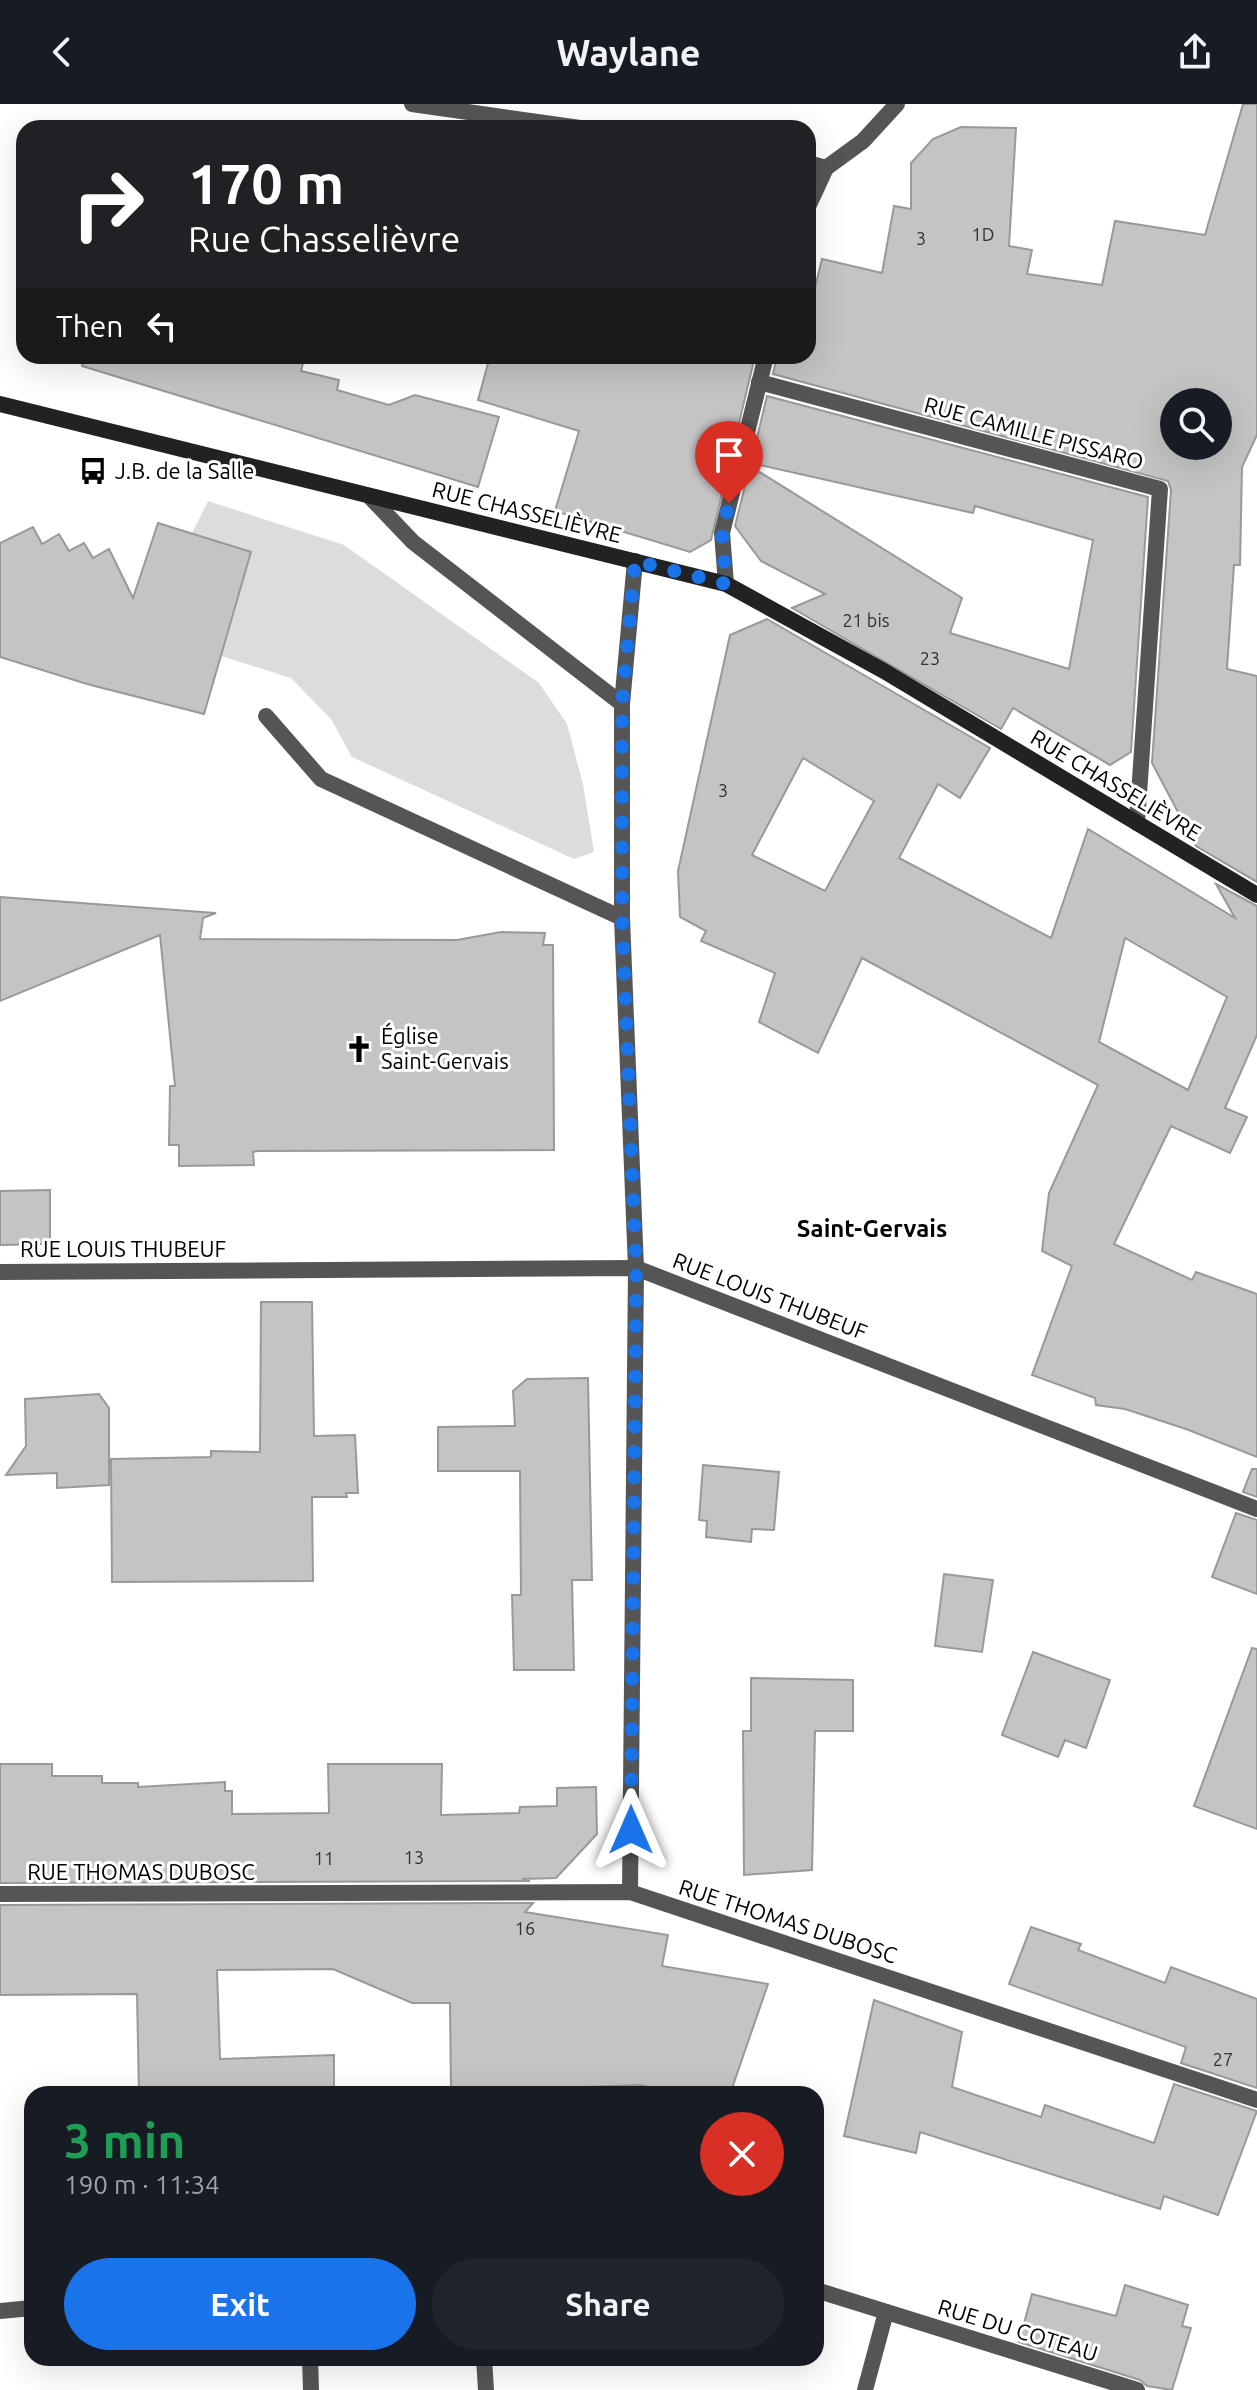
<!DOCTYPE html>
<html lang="en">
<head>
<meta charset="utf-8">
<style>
  :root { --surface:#171b24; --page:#20242c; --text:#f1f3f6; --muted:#9ea1a6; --accent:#1a73e8 }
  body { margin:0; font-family:Ubuntu,sans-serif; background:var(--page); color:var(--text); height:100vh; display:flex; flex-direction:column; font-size:30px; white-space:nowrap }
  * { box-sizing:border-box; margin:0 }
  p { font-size:26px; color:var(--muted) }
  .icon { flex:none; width:44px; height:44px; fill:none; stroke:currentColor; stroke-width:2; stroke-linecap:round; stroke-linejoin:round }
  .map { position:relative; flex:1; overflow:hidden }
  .drawer { position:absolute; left:24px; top:1982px; width:800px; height:280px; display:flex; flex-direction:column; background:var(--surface); border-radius:24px; box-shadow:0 8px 32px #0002 }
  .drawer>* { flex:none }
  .top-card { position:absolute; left:16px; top:16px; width:800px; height:244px; border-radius:24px; box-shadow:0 8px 32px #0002; background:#202124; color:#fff; overflow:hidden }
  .controls { position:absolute; left:1160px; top:284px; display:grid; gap:16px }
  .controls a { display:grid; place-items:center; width:72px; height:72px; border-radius:50%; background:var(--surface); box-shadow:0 8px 32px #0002; font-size:40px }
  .pin { position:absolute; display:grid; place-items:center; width:68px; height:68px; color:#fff; margin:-82px -34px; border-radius:50% 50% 50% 0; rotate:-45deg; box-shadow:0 0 8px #0007 }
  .pin .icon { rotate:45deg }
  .me { position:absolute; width:88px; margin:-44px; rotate:0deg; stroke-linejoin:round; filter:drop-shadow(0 0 6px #0008) }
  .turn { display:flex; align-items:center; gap:28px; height:168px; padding:0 40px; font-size:36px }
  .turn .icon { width:104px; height:104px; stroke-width:2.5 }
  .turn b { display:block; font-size:56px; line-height:68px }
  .then { display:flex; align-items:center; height:76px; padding:0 40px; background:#0003; gap:16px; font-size:30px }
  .round { display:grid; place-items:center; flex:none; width:84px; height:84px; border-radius:42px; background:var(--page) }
  .overview { display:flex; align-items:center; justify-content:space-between; height:136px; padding:0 40px }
  h1 { font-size:48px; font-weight:700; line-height:60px; color:#1e9e55 }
  .action { display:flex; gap:16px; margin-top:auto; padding:16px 40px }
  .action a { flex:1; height:92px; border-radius:48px; background:var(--accent); color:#fff; font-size:32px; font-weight:700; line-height:92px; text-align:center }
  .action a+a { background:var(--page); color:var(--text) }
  header { display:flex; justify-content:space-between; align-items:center; height:104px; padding:0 40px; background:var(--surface); font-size:36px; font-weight:700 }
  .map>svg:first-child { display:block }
  .green { fill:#dcdcdc }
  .building { fill:#c4c4c4; stroke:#999; stroke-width:2; fill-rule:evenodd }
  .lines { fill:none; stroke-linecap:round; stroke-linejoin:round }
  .lane { stroke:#555; stroke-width:16 }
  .street { stroke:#555; stroke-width:16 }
  .secondary { stroke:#222; stroke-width:16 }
  .route { stroke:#1a73e8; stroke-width:14; stroke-dasharray:0 25.2 }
  .labels { text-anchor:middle; stroke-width:6; stroke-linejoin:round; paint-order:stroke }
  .number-label { font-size:18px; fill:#313131 }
  .street-label { font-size:22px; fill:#000; stroke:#fff }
  .poi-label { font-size:22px; fill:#000; stroke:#fff; text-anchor:start }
  .neighbourhood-label { font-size:24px; font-weight:bold; fill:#000; stroke:#fff }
</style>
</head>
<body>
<header><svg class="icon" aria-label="back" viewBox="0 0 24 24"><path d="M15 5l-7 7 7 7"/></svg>Waylane<svg class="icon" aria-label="share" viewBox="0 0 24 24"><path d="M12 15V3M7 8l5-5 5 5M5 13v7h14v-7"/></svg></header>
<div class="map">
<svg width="1257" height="2286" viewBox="0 0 1257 2286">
  <rect width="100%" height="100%" fill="#fff"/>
  <!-- green -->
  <polygon class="green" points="208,397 344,441 539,579 567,620 583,680 594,748 574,755 352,653 331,615 291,574 221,552 251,448 192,429"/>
  <!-- building -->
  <g class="building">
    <path d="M1243 0H1257V331L1242 363 1240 461H1234L1227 565 1257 572V778L1196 742 1152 659 1171 386 1168 377 773 270 777 252H808V212L822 155 882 169 894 102 911 105V59L933 35 961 23 1016 24 1009 142 1032 146 1027 170 1102 181 1115 117 1205 131ZM1174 298H1218V342H1174Z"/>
    <polygon points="83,252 305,252 301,267 339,276 337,286 389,301 415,291 499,313 478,383 82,262"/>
    <polygon points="490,252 755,252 711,436 690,448 555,407 579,327 478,296"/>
    <polygon points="767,292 1148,393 1131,648 1110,661 1013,604 1001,625 792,504 825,490 761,457 735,422 750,362 962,494 950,529 1069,565 1093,436 975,402 973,409 751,359"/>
    <polygon points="158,419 251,448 204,610 87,580 0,553 0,439 33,423 42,440 59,430 69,447 84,439 93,454 109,445 133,494"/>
    <path d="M767 515 990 644 960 694 938 680 899 754 1051 834 1088 725 1235 814 1216 780 1257 802V931L1225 1004 1247 1013 1230 1049 1171 1022 1114 1140 1192 1176 1196 1168 1257 1190V1353L1186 1325 1125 1305 1096 1301 1095 1294 1032 1271 1072 1162 1042 1147 1049 1089 1098 981 862 854 818 949 759 918 775 869 701 837 706 827 680 813 678 767 730 531ZM803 654 874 697 825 787 752 751ZM1125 834 1227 893 1188 986 1099 938Z"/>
    <polygon points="0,793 216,809 203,814 200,835 457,836 501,828 545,829 543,841 553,841 554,1046 258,1047 253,1048 254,1061 179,1062 179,1041 169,1041 170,982 175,982 160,831 0,897"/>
    <polygon points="50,1086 50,1140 0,1141 0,1087"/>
    <polygon points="261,1198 312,1198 314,1332 355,1331 358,1389 346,1389 347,1393 312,1393 313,1477 112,1478 111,1355 211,1353 211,1347 260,1348"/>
    <polygon points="588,1274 592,1476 572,1476 574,1566 514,1566 512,1491 521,1491 520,1367 438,1367 438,1323 515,1322 513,1287 527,1275"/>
    <polygon points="99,1290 109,1304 109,1381 57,1384 57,1369 6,1371 26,1342 25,1295"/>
    <polygon points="703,1361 779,1368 774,1426 752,1425 751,1438 706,1433 707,1417 699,1416"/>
    <polygon points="1252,1365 1257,1365 1257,1393 1243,1388"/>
    <polygon points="1236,1409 1257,1416 1257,1490 1212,1473"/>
    <polygon points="944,1470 993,1476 982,1548 935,1542"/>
    <polygon points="1252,1544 1257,1545 1257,1725 1194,1702"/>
    <polygon points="1033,1548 1110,1576 1086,1644 1065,1636 1058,1653 1002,1631"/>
    <polygon points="751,1574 853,1576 853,1627 815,1627 812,1766 744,1771 743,1627 751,1627"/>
    <polygon points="0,1660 52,1660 52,1672 102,1672 102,1679 138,1679 138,1683 225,1678 225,1687 232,1687 232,1710 329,1709 328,1660 442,1660 441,1711 519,1709 520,1703 557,1702 557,1684 596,1683 597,1730 556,1774 522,1775 530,1777 0,1779"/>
    <polygon points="533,1799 525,1808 668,1831 662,1862 768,1880 730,1990 676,1990 641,1981 522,1985 522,1990 451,1987 450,1899 412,1899 333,1865 217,1866 220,1955 334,1951 334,1990 139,1990 137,1890 0,1891 0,1801"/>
    <polygon points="1031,1823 1081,1840 1078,1846 1165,1879 1171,1863 1257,1895 1257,1984 1181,1959 1186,1943 1009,1880"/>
    <polygon points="874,1896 962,1928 952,1983 1041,2013 1045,2001 1154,2039 1174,1980 1257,2007 1218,2111 1164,2092 1160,2105 920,2028 916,2049 844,2032"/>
    <polygon points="1125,2181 1188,2201 1182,2222 1191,2224 1172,2286 1147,2282 1140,2276 1019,2238 1032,2190 1116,2212"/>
  </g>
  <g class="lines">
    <!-- lane -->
    <g class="lane">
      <polyline points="310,2254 311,2286"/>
      <polyline points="484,2254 486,2286"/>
      <polyline points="865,2286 886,2208"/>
    </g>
    <!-- street -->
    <g class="street">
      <polyline points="412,0 580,24"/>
      <polyline points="808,59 826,64"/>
      <polyline points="808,103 826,64 863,37 897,0"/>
      <polyline points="759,278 1160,385 1137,719"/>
      <polyline points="370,393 413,438 622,600"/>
      <polyline points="726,480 722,429 766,252"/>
      <polyline points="266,612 321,675 622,814"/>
      <polyline points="0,1168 636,1164 1257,1405"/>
      <polyline points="630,1788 636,1164 622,814 622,600 635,457"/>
      <polyline points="0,1790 630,1788 1257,1996"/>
      <polyline points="816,2186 1137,2286"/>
      <polyline points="0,2207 32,2204"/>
    </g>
    <!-- secondary -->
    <polyline class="secondary" points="0,300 726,480 884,567 1257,791"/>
  </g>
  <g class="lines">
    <!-- route -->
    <polyline class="route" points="631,1726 636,1164 622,814 622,600 635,457 726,480 722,429 729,399"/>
  </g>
  <!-- icons -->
  <defs>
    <g id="bus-bare" transform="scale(2.16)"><path d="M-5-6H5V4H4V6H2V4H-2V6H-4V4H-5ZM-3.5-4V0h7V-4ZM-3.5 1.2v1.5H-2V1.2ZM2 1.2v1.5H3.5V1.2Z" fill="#000" stroke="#fff" stroke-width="2.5" paint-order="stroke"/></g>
    <g id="church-bare" transform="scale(2.16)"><path d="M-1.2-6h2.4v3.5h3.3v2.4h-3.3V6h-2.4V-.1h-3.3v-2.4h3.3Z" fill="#000" stroke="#fff" stroke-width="2.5" paint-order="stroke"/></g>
  </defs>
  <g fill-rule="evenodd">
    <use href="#bus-bare" x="93" y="367"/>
    <use href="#church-bare" x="359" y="945"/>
  </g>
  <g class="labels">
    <!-- number labels -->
    <g class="number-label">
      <text x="983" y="137">1D</text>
      <text x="921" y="141">3</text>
      <text x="866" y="523">21 bis</text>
      <text x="930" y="561">23</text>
      <text x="723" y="693">3</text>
      <text x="414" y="1760">13</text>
      <text x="324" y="1761">11</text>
      <text x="525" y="1831">16</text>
      <text x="1223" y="1962">27</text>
    </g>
    <!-- street labels -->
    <g class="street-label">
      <text transform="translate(1034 329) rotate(15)" y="8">RUE CAMILLE PISSARO</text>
      <text transform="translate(527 408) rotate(14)" y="8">RUE CHASSELIÈVRE</text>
      <text transform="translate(1116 681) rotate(31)" y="8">RUE CHASSELIÈVRE</text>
      <text x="123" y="1153">RUE LOUIS THUBEUF</text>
      <text transform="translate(770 1192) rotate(21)" y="8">RUE LOUIS THUBEUF</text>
      <text x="141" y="1776">RUE THOMAS DUBOSC</text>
      <text transform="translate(788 1817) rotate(18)" y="8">RUE THOMAS DUBOSC</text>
      <text transform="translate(1018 2226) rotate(17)" y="8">RUE DU COTEAU</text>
    </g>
    <!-- poi labels -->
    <g class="poi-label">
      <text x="115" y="375">J.B. de la Salle</text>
      <text x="381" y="940">Église<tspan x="381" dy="25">Saint-Gervais</tspan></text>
    </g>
    <!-- neighbourhood labels -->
    <g class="neighbourhood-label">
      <text x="872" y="1133">Saint-Gervais</text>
    </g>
  </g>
</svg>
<div class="controls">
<a><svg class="icon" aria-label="search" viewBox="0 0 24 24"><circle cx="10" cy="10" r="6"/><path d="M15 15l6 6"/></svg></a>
</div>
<div class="pin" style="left:729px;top:399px;background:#d93025"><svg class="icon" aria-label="arrive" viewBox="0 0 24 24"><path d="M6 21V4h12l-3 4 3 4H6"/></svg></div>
<svg class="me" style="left:631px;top:1726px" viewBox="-20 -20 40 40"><path d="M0-17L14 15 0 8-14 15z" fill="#1a73e8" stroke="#fff" stroke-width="4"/></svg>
<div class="top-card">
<div class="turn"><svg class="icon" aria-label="right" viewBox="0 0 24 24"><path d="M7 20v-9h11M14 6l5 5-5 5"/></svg><div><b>170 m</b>Rue Chasselièvre</div></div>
<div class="then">Then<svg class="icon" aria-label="left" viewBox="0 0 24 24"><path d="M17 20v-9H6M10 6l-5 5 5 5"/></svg></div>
</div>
<section class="drawer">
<div class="overview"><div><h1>3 min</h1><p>190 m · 11:34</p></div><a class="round" style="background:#d93025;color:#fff"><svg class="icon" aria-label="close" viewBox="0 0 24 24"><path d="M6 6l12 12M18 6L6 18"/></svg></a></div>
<div class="action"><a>Exit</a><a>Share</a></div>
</section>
</div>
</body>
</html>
